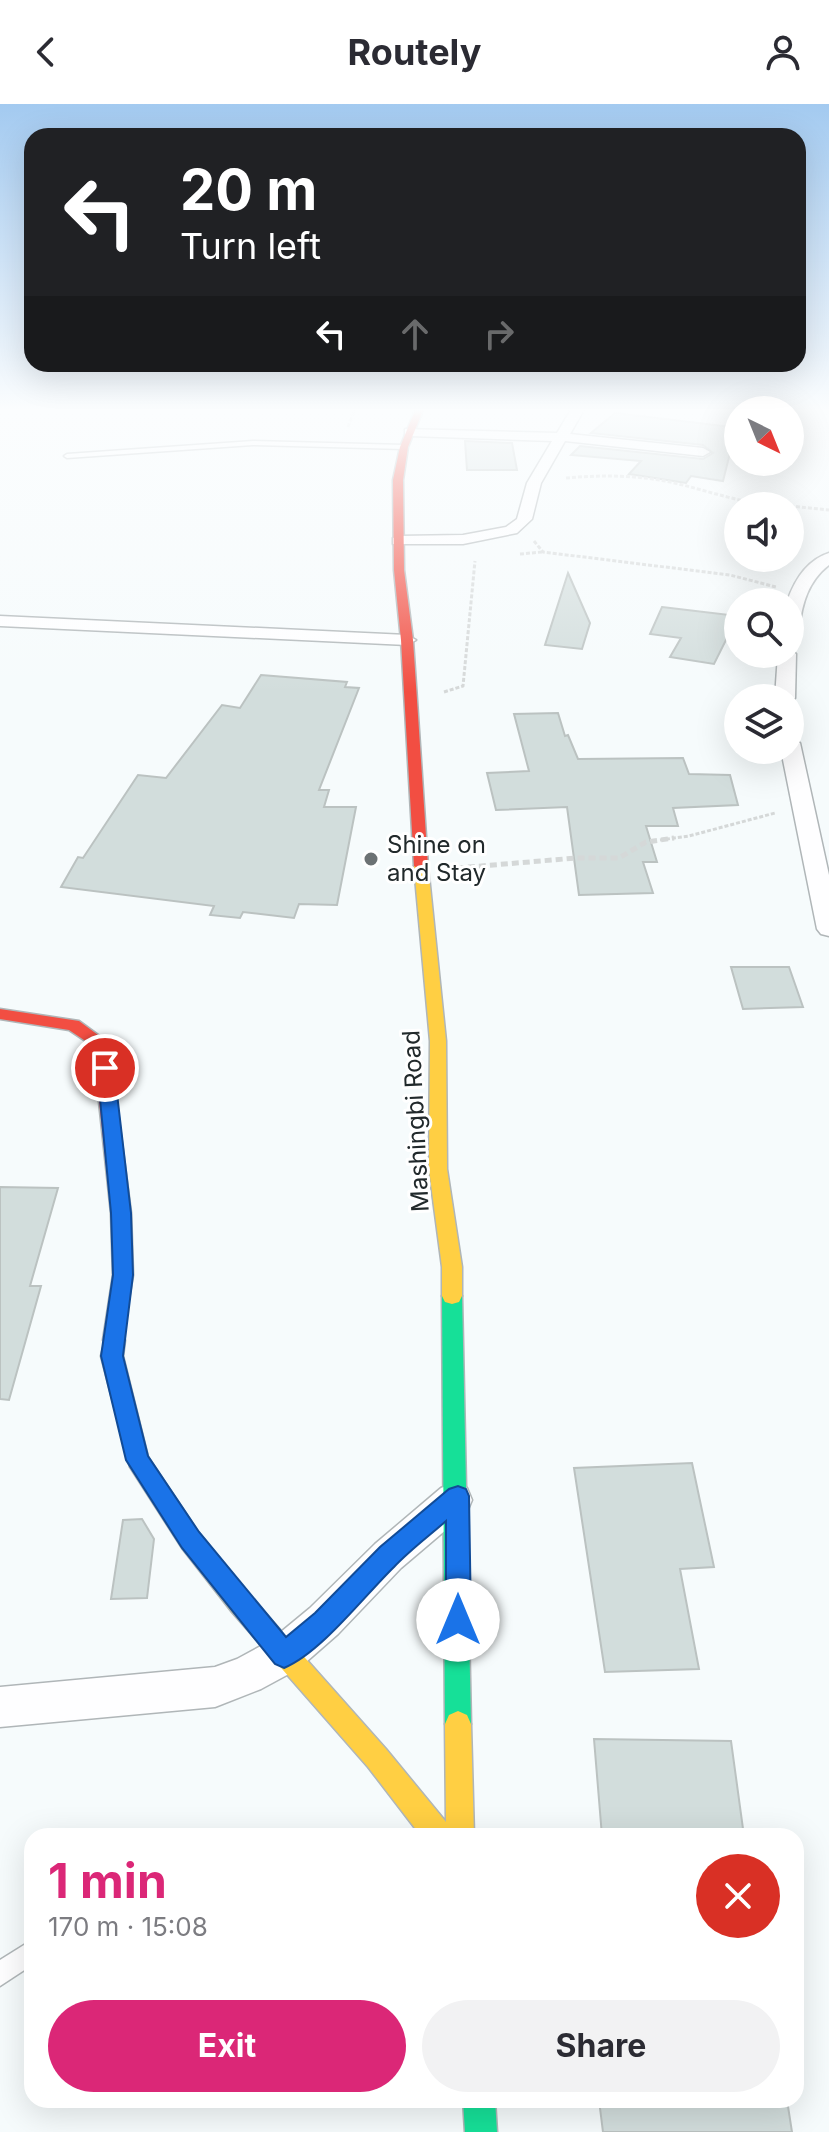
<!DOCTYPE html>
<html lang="en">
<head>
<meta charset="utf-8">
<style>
  :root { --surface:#fff; --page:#f2f2f3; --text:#2b2b33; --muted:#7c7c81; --accent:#db2777 }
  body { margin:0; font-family:Inter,sans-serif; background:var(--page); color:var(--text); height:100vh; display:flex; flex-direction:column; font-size:30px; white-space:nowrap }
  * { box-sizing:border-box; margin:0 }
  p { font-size:26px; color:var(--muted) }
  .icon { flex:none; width:44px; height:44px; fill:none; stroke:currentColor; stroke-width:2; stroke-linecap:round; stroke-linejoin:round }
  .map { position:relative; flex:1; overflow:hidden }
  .panel { position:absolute; left:24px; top:1724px; width:780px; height:280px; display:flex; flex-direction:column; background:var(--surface); border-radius:24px; box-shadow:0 8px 32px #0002 }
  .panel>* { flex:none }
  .guide { position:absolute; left:24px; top:24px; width:782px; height:244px; border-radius:24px; box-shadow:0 8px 32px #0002; background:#202124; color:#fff; overflow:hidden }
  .needle { width:52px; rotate:137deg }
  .buttons { position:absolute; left:724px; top:292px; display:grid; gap:16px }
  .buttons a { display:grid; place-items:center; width:80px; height:80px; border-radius:50%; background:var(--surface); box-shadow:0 8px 32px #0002; font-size:40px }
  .pin { position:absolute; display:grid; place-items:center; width:68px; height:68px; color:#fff; margin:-34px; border:4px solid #fff; border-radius:50%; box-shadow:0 2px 8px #0007 }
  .me { position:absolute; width:88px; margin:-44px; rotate:0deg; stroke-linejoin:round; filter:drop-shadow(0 0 6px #0008) }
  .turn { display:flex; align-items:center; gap:28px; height:168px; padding:0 24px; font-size:36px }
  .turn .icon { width:104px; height:104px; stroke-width:2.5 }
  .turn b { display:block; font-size:56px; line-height:68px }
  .lanes { display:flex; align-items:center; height:76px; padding:0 24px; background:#0003; justify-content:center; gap:40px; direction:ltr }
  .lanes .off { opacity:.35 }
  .round { display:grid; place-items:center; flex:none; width:84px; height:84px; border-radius:42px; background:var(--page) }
  .headline { display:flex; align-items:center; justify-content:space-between; height:136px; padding:0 24px }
  h1 { font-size:48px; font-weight:700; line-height:60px; color:var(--accent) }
  .action { display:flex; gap:16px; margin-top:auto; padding:16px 24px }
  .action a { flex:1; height:92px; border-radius:48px; background:var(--accent); color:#fff; font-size:32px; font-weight:700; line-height:92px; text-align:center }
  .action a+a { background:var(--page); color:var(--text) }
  header { display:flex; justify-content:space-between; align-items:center; height:104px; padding:0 24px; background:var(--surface); font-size:36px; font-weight:700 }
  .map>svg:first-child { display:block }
  .building { fill:#d2dddc; stroke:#bbc2c1; stroke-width:2 }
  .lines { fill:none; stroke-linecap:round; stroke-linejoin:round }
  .lane-casing { stroke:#b0b6b8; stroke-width:3 }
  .street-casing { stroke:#b0b6b8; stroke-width:3 }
  .fast-casing { stroke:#b0b6b8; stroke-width:3 }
  .slow-casing { stroke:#b0b6b8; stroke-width:3 }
  .jam-casing { stroke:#b0b6b8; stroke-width:3 }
  .path-far1 { stroke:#d5d8d8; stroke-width:3; stroke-dasharray:4 2; stroke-linecap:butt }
  .path { stroke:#d5d8d8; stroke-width:5; stroke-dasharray:7 4; stroke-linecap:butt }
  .lane { fill:#fefeff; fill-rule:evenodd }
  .street { fill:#fefeff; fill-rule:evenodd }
  .fast { fill:#16e098; fill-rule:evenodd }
  .slow { fill:#ffcf43; fill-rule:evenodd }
  .jam { fill:#f24e42; fill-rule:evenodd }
  .route { fill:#1a73e8; stroke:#114b97; stroke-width:2 }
  .poi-dot { fill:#6c7274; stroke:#fff; stroke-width:3 }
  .labels { text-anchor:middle; stroke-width:6; stroke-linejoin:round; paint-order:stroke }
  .poi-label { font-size:24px; fill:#21292b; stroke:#fff; text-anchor:start }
  .street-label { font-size:24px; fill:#21292b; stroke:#fff }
</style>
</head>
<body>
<header><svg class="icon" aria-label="back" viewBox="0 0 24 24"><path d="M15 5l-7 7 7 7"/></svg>Routely<svg class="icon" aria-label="person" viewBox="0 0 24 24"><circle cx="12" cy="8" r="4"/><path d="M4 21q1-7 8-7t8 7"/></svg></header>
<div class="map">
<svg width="829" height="2028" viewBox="0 0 829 2028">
  <rect width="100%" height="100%" fill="#f6fbfc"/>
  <!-- building -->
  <g class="building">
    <polygon points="615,309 732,323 731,325 736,325 723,377 691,372 686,379 629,370 641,357 571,351 580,342 703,355 713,349 703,341 591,329"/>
    <polygon points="465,337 512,339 517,366 467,366"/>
    <polygon points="568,469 590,519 582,545 545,541"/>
    <polygon points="662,503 738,512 714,560 670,553 681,534 650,530"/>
    <polygon points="261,571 347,578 345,583 359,584 319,686 329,686 324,703 356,703 337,801 299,800 294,814 243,808 240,814 210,811 214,802 61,783 78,753 83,754 138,671 166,674 222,601 240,604"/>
    <polygon points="558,609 565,632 568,631 578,655 683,654 689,670 730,671 738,701 673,704 678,722 646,722 657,758 643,758 653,789 579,791 567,703 496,706 487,669 529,667 514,610"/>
    <polygon points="731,863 789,863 803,903 743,905"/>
    <polygon points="0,1083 58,1084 30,1182 41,1182 9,1296 0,1295"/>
    <polygon points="692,1359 714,1463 680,1465 699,1565 605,1568 574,1364"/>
    <polygon points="142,1415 154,1435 147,1494 111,1495 123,1416"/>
    <polygon points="594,1635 731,1637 744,1732 602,1732"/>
    <polygon points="599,1996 787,1996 792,2028 603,2028"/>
  </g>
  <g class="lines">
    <!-- lane casing -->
    <g class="lane-casing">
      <g id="lane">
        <polygon points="253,337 404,341 407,343 404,345 253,341 67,354 64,352 67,350"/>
        <polygon points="32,1836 32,1861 0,1882 0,1856"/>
      </g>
    </g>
    <!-- street casing -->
    <g class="street-casing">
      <g id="street">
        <polygon points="572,304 585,304 570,330 703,344 710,348 703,352 565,337 541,379 532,415 517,429 463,440 393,440 393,434 399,432 463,431 506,423 517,415 527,379 552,337 410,332 405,331 405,325 557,329"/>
        <path d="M829 449V461C808 477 802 500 799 525L790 530V498H787C794 477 807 456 829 449Z"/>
        <polygon points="0,512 407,531 416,536 407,541 0,522"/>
        <polygon points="790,545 796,550 795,594 790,598 790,594 775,594 778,550 790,550"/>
        <polygon points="790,633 800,639 829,771 829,832 821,830 817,825 781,646 790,646"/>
        <polygon points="454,1379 467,1384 472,1396 467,1408 401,1464 338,1530 298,1565 261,1585 215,1603 0,1623 0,1583 215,1563 237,1555 270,1537 310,1504 375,1440 441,1384"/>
      </g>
    </g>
    <!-- fast casing -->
    <g class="fast-casing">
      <g id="fast">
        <polygon points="452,1184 459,1186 462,1192 471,1620 467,1629 458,1633 449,1629 445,1620 442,1192 445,1186"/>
        <polygon points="463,1996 495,1996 497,2028 465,2028"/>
      </g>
    </g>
    <!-- slow casing -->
    <g class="slow-casing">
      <g id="slow">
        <polygon points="421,758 428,762 446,937 447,1065 462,1163 462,1192 459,1198 452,1200 445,1198 442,1192 442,1163 429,1065 430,937 414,762"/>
        <polygon points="114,1227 121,1230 125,1236 123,1252 148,1353 198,1428 250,1492 386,1645 446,1718 445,1620 449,1611 458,1607 467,1611 471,1620 474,1732 421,1732 368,1663 232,1508 182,1444 130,1363 101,1252 107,1230"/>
      </g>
    </g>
    <!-- jam casing -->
    <g class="jam-casing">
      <g id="jam">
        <polygon points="416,304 424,304 408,343 403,376 404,466 413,536 428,762 421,766 414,762 401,536 394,466 393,376 400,343"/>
        <polygon points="0,905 79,917 109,939 131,1109 133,1171 121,1242 114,1245 107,1242 103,1236 113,1171 111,1109 93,942 69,926 0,915"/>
      </g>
    </g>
    <!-- path-far1 -->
    <g class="path-far1">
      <polyline points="348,323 355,304"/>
      <path d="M566 374C599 371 633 371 665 377 705 385 740 400 781 402"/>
      <polyline points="790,402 829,406"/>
      <polyline points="534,437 543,448 730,471 776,483"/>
      <polyline points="520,450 542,448"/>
      <polyline points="444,588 463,582 475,457"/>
      <polyline points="660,736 689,732 775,709"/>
    </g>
    <!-- path -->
    <polyline class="path" points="457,764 576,754 619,754 646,738 674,734"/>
    <!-- lane -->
    <use href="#lane" class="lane"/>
    <!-- street -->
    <use href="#street" class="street"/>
    <!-- fast -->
    <use href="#fast" class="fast"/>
    <!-- slow -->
    <use href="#slow" class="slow"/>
    <!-- jam -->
    <use href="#jam" class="jam"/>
  </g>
  <!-- sky -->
  <linearGradient id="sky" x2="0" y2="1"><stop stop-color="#a3caf0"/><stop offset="0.52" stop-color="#fbfdfe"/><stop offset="1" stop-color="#fbfdfe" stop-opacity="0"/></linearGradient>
  <rect width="829" height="588" fill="url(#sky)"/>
  <!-- route -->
  <path class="route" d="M105 958 114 964 131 1109 133 1171 123 1252 148 1352 199 1428 286 1533 315 1509 380 1443 449 1385 458 1382 466 1385 469 1392 471 1516 467 1525 458 1528 449 1525 446 1516V1417C429 1432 410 1446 394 1463 365 1491 321 1549 284 1564L275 1560 182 1444 126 1356 101 1252 113 1171 111 1109 97 964Z"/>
  <!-- markers -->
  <circle class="poi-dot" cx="371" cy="755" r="8"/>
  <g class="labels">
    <!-- poi labels -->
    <g class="poi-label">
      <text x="387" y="749">Shine on<tspan x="387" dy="28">and Stay</tspan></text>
    </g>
    <!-- street labels -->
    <g class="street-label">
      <text transform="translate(416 1017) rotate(-93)" y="8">Mashingbi Road</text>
    </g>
  </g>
</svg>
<div class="buttons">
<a><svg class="needle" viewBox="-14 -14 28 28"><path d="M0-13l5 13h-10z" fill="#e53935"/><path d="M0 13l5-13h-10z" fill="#7c7c81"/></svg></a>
<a><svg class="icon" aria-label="sound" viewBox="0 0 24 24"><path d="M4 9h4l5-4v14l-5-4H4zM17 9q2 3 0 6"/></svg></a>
<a><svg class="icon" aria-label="search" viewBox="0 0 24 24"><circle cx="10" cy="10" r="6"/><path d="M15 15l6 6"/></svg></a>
<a><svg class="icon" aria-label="layers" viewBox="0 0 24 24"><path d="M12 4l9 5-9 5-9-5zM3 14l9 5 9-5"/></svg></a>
</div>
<div class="pin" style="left:105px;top:964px;background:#d93025"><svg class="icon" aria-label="arrive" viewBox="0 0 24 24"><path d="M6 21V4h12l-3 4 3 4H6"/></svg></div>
<svg class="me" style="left:458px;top:1516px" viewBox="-20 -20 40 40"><circle r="19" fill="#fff"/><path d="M0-13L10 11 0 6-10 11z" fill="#1a73e8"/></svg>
<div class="guide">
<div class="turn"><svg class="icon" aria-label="left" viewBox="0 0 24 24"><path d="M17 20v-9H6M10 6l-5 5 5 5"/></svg><div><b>20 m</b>Turn left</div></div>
<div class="lanes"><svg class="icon" aria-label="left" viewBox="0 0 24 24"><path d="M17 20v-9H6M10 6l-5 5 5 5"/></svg><svg class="icon off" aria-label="ahead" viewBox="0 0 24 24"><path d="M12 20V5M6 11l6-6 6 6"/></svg><svg class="icon off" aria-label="right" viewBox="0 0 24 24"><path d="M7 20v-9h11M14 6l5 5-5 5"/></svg></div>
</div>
<section class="panel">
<div class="headline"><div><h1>1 min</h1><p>170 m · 15:08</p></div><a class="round" style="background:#d93025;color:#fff"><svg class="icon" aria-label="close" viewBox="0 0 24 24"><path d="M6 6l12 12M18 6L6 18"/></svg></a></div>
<div class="action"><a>Exit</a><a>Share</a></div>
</section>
</div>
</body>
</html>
